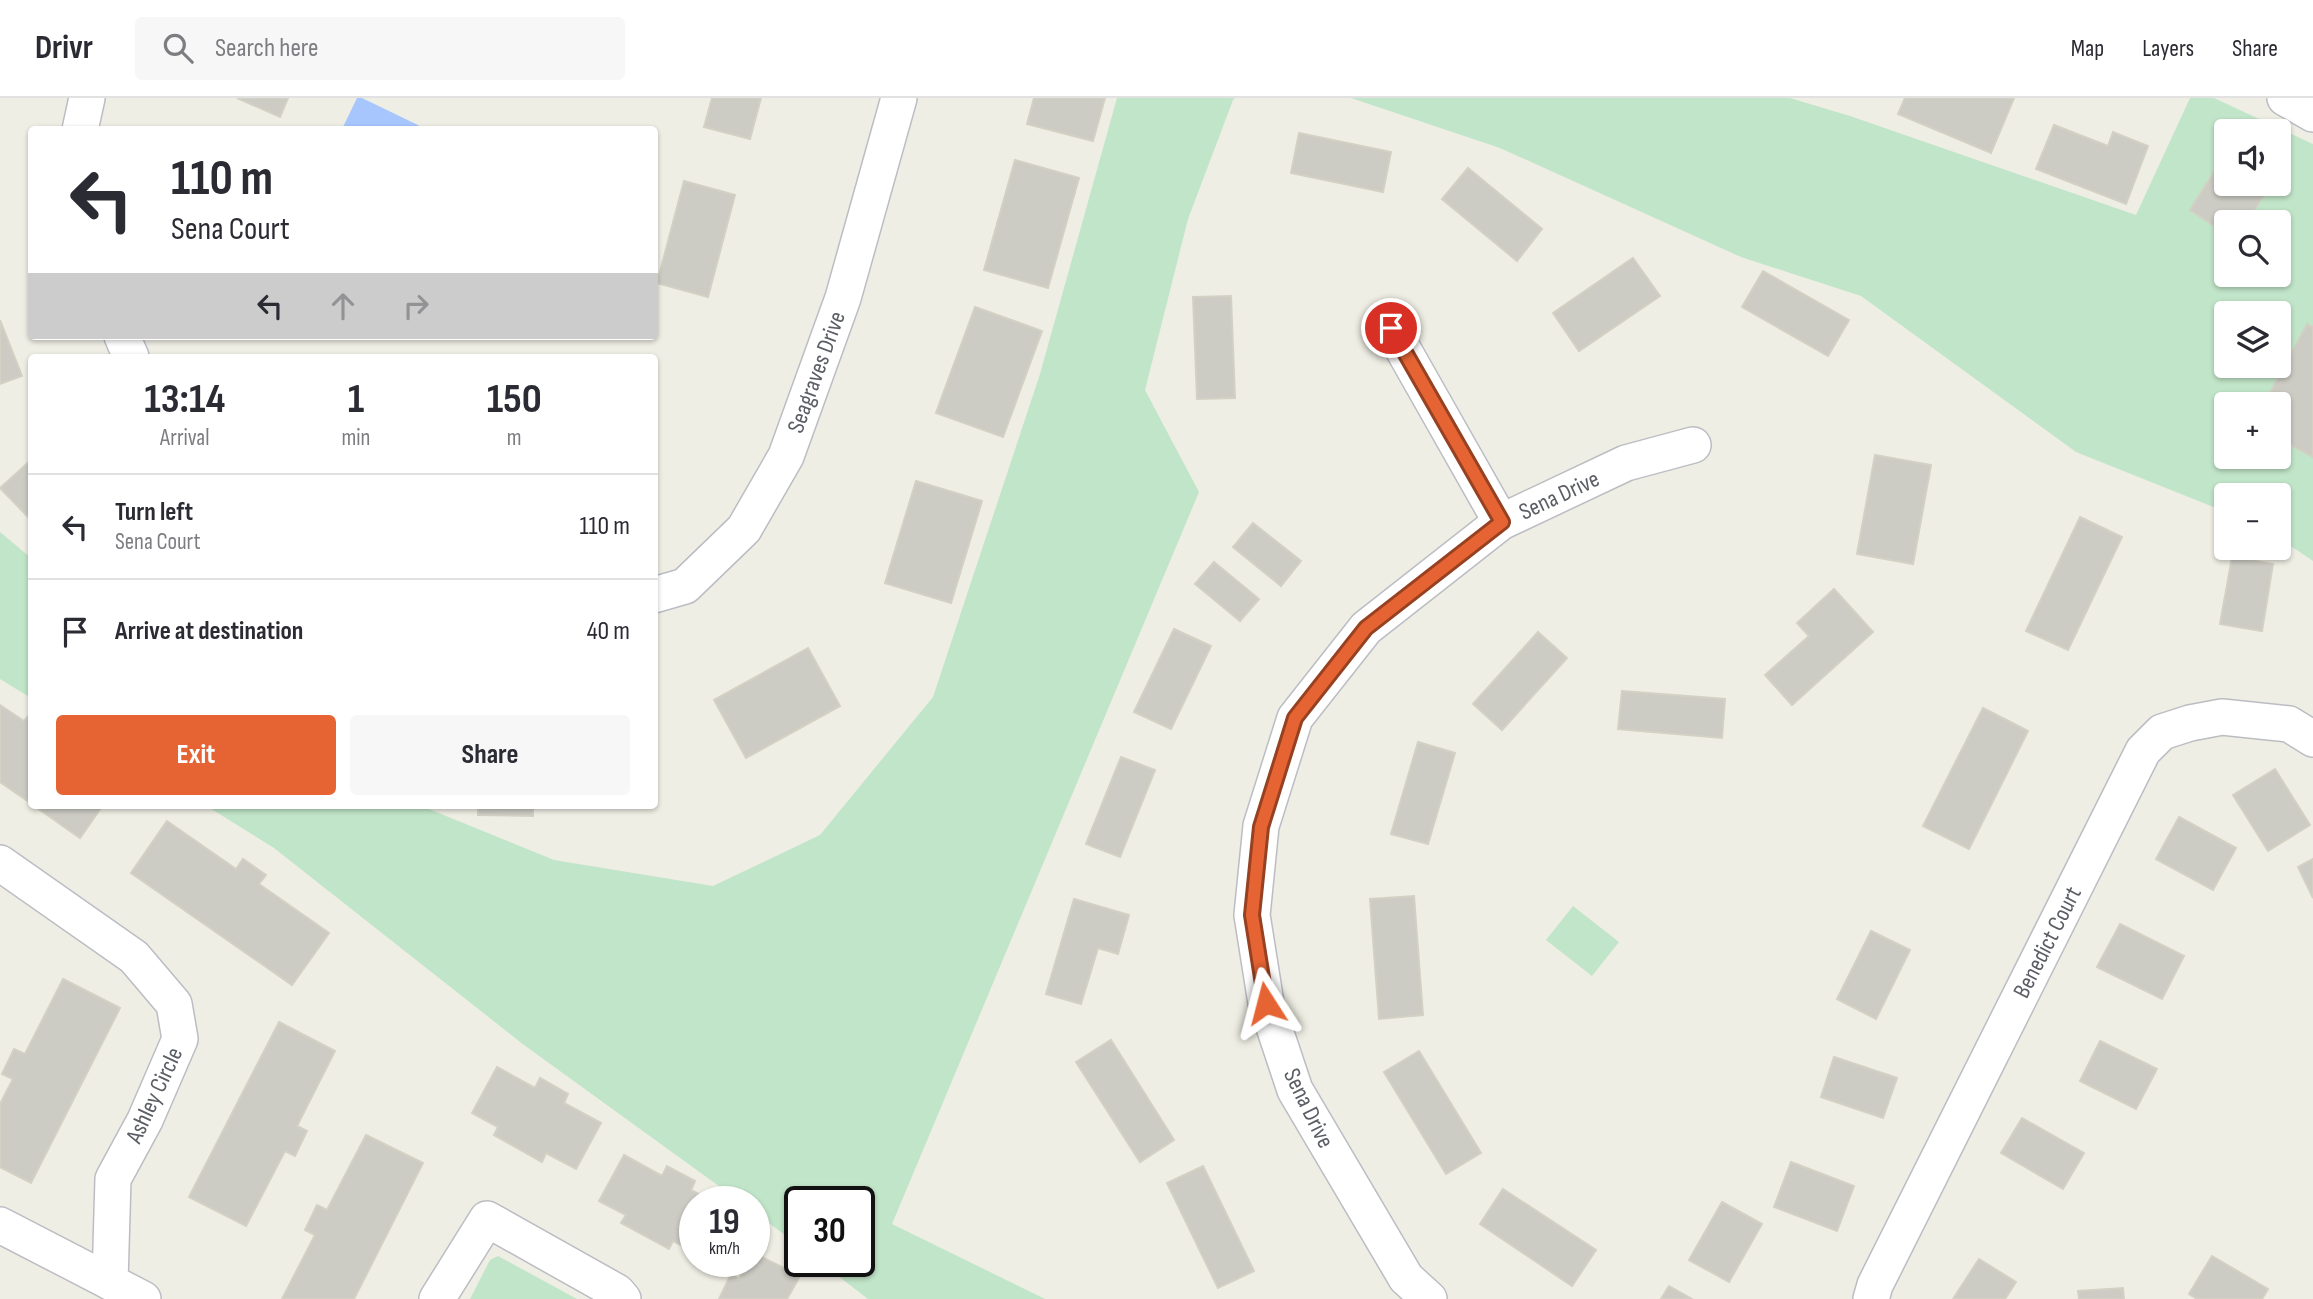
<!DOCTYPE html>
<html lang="en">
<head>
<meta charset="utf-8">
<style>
  :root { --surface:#fff; --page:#f7f7f7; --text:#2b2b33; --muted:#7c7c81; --line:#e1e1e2; --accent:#e66433 }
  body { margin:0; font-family:"Sofia Sans Condensed",sans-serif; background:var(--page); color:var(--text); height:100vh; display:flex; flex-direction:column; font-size:26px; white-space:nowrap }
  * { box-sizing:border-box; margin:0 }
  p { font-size:23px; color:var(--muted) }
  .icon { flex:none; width:38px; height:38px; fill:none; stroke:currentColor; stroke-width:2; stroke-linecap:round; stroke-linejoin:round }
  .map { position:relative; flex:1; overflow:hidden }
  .details { position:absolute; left:28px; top:256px; width:630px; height:455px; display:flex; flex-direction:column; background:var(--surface); border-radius:7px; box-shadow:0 2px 5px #0004 }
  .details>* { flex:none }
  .top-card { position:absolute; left:28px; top:28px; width:630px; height:214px; border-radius:7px; box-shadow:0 2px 5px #0004; background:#fff; color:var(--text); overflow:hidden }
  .fabs { position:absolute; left:2214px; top:21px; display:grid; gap:14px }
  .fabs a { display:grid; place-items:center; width:77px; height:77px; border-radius:7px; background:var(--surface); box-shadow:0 2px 5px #0004; font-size:35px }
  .speed { position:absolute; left:679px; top:1088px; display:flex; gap:14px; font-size:35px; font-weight:700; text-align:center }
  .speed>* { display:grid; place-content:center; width:91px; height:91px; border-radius:50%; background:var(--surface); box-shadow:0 2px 5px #0004; line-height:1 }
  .speed small { font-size:18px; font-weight:400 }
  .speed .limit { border:4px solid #111; border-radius:10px; background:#fff; color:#111 }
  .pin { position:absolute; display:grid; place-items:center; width:60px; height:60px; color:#fff; margin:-30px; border:4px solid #fff; border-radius:50%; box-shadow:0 2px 7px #0007 }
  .me { position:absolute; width:77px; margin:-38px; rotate:351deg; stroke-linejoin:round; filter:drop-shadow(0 0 5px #0008) }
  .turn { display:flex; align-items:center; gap:24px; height:147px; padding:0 28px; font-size:32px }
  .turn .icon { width:91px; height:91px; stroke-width:2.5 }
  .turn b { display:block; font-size:49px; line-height:60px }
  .lanes { display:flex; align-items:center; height:66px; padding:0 28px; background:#0003; justify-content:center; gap:35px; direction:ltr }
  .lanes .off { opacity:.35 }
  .eta { display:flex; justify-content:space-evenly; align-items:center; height:119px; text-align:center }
  .eta b { font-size:42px; font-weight:700; line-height:49px }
  .action { display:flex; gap:14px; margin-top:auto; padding:14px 28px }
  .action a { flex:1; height:80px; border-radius:7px; background:var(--accent); color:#fff; font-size:28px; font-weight:700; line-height:80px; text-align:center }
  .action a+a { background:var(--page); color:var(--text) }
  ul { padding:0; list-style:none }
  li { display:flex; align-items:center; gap:21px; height:105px; padding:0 28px; border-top:2px solid var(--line) }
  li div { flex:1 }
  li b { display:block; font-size:26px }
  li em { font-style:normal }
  header { display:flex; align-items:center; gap:42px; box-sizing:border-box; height:98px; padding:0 35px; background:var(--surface); border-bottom:2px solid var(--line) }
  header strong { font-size:33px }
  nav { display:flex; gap:38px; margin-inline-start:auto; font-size:24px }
  .search { width:490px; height:63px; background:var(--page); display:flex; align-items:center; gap:18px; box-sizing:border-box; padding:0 24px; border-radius:7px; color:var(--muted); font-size:26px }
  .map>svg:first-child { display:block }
  .green { fill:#c1e5c8; fill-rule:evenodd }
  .water { fill:#a6c6fd }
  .building { fill:#cccbc4; stroke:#d3d1c3; stroke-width:2 }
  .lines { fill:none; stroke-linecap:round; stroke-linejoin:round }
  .minor-casing { stroke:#bcbdc3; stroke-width:38 }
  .minor { stroke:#fff; stroke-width:35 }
  .route-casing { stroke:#964121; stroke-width:18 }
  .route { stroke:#e66433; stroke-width:12 }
  .labels { text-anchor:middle; stroke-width:5; stroke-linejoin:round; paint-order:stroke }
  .street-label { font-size:24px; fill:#5c5e65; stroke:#fff }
</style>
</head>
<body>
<header>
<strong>Drivr</strong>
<div class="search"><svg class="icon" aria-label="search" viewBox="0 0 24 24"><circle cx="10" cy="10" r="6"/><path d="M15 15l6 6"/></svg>Search here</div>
<nav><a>Map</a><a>Layers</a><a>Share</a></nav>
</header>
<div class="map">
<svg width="2313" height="1201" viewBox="0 0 2313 1201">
  <rect width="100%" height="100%" fill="#eeeee4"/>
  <!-- green -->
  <g class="green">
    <polygon points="1117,0 1235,0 1233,2 1188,121 1145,292 1199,394 892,1126 1045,1201 868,1201 820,1164 859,1164 859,1104 800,1104 800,1148 754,1114 754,1104 741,1104 524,947 274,750 205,707 419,707 554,762 713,788 820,737 933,599 1040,276"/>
    <path d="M1351 0H1790L1850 18 2136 117 2190 0H2214L2313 46V463L2279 440 2278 397H2226V414L2076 354 1861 198 1741 159 1500 50ZM2226 33H2278V86H2226ZM2226 124H2278V177H2226ZM2226 215H2278V268H2226ZM2226 306H2278V359H2226Z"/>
    <polygon points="0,434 31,460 31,600 0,581"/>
    <polygon points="1573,808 1619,844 1592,878 1546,842"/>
    <polygon points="498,1158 577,1201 470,1201 490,1162"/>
  </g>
  <!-- water -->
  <polygon class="water" points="357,0 362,0 418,27 422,31 342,31"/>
  <!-- building -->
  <g class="building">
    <polygon points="237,0 288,0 280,19"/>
    <polygon points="712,0 761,0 750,41 704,29"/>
    <polygon points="1034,0 1105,0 1093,43 1027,26"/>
    <polygon points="1905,0 2014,0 1991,55 1898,16"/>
    <polygon points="2054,27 2108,48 2113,34 2148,48 2126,106 2036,71"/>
    <polygon points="1299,35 1391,54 1383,94 1291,75"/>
    <polygon points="2226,55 2226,86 2271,86 2247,124 2226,124 2226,136 2190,112"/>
    <polygon points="1015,62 1079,80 1048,190 984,172"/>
    <polygon points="1468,70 1542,131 1517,163 1442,101"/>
    <polygon points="684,83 735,97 708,199 657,185"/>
    <polygon points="1633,160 1660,198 1579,253 1553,215"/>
    <polygon points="1763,173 1849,222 1828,258 1742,209"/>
    <polygon points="1231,198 1235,300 1197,301 1193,199"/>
    <polygon points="975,209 1042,233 1003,339 936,315"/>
    <polygon points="0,222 22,278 0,286"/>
    <polygon points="2307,226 2313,229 2313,359 2278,340 2278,306 2264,306"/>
    <polygon points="1875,357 1931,367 1913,466 1857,456"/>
    <polygon points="32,361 32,423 0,390"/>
    <polygon points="916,383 982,403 951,505 885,485"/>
    <polygon points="2080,419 2122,439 2068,552 2026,533"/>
    <polygon points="1253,425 1301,463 1281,488 1233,449"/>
    <polygon points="2232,459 2273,466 2262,533 2220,526"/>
    <polygon points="1214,464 1259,501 1240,523 1195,486"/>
    <polygon points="1834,491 1873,534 1792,607 1765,577 1809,538 1797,525"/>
    <polygon points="1174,531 1211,548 1171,631 1134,614"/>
    <polygon points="1538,534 1567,560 1502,632 1473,606"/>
    <polygon points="808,550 840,608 746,660 714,602"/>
    <polygon points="1622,593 1725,601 1722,640 1618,631"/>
    <polygon points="0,607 24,623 32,614 32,706 0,684"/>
    <polygon points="1983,610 2028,633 1969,751 1923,728"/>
    <polygon points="1418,644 1455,655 1428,746 1391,736"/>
    <polygon points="1121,659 1155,672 1120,759 1086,746"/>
    <polygon points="2275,671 2310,727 2268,753 2233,697"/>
    <polygon points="33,707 103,707 80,740"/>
    <polygon points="478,707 533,707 533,718 478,717"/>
    <polygon points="2179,719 2236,750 2213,792 2156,761"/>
    <polygon points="167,723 236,771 243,761 266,777 259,786 329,835 292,887 131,775"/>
    <polygon points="2313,761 2313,800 2298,769"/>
    <polygon points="1414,798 1423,917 1379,921 1370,801"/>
    <polygon points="1074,801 1129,817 1118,856 1098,850 1081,906 1046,896"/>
    <polygon points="2120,826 2184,858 2162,901 2097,869"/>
    <polygon points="1871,833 1910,852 1876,921 1837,901"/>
    <polygon points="63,881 120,910 31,1085 0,1069 0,1006 13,981 2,976 14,951 25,956"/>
    <polygon points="279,924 335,953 297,1028 307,1033 295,1058 285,1053 246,1128 189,1099"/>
    <polygon points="1111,942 1174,1042 1140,1064 1076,964"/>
    <polygon points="2100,943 2157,971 2136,1011 2080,983"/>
    <polygon points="1419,953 1481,1055 1446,1076 1384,974"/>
    <polygon points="1834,959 1897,980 1883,1020 1821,999"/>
    <polygon points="497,969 535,990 540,980 568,996 564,1005 601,1025 576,1071 546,1055 542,1064 494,1037 498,1029 472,1015"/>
    <polygon points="2022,1020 2084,1055 2063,1091 2001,1055"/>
    <polygon points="366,1037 423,1065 354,1201 282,1201 315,1137 305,1132 317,1107 327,1112"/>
    <polygon points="624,1057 662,1078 667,1068 695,1083 691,1092 713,1104 695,1104 695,1154 673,1143 669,1151 621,1125 626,1117 599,1103"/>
    <polygon points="1791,1064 1854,1088 1837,1133 1774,1109"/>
    <polygon points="1203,1068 1254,1173 1218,1190 1167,1085"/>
    <polygon points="1503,1091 1596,1152 1572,1188 1480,1126"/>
    <polygon points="1722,1104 1762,1126 1729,1184 1689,1162"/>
    <polygon points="754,1155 800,1178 787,1201 719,1201 731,1176 739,1181 748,1164 754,1164"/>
    <polygon points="2212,1158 2268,1191 2262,1201 2197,1201 2189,1196"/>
    <polygon points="1979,1161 2016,1184 2005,1201 1953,1201"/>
    <polygon points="1669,1188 1692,1201 1661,1201"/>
    <polygon points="2123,1190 2124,1201 2079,1201 2078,1193"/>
  </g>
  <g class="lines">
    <!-- minor casing -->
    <g class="minor-casing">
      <g id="minor">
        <polyline points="2285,0 2313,16"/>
        <polyline points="80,32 87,0"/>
        <polyline points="1391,230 1501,424"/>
        <polyline points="122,238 131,259"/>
        <polyline points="654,497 685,488 744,431 786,358 843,200 899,0"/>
        <polyline points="0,765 134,859 174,906 180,941 145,1022 113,1081 110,1184"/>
        <polyline points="0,1127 143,1201"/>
        <polyline points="437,1201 487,1121 617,1194 623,1201"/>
        <polyline points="1429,1201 1406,1180 1295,992 1266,905 1252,817 1261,728 1295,620 1366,530 1501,424 1626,365 1693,347"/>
        <polyline points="1871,1201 1875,1187 2143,653 2162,634 2190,625 2222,619 2289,626 2313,641"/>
      </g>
    </g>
    <!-- minor -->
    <use href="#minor" class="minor"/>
  </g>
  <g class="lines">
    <!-- route casing -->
    <g class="route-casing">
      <polyline id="route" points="1266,905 1252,817 1261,729 1295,620 1366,530 1502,424 1391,230"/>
    </g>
    <!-- route -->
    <use href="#route" class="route"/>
  </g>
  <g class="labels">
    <!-- street labels -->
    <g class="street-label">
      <text transform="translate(816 274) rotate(-70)" y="8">Seagraves Drive</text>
      <text transform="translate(1559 397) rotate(-25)" y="8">Sena Drive</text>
      <text transform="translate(2047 844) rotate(-63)" y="8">Benedict Court</text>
      <text transform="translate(154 997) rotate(-65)" y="8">Ashley Circle</text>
      <text transform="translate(1309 1010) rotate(64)" y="8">Sena Drive</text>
    </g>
  </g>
</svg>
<div class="fabs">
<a><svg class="icon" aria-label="sound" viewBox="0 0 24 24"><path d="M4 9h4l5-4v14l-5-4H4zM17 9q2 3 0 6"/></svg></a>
<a><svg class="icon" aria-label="search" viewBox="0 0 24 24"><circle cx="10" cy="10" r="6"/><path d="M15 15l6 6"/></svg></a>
<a><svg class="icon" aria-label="layers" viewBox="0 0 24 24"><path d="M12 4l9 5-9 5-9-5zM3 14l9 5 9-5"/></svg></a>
<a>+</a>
<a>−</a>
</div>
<div class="speed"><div>19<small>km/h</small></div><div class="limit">30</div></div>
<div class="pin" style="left:1391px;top:230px;background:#d93025"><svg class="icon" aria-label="arrive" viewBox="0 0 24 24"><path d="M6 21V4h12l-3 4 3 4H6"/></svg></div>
<svg class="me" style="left:1266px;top:905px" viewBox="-20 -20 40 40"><path d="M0-17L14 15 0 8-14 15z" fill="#e66433" stroke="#fff" stroke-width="4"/></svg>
<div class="top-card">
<div class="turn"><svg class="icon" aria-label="left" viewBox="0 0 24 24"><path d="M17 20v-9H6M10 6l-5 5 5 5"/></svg><div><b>110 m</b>Sena Court</div></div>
<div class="lanes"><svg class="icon" aria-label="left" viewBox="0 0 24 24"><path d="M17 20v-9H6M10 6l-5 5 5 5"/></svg><svg class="icon off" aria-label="ahead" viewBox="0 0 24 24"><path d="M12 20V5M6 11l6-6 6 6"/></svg><svg class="icon off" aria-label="right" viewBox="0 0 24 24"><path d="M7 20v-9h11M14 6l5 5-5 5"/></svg></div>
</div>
<section class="details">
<div class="eta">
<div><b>13:14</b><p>Arrival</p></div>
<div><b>1</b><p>min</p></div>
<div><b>150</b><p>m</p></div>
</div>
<ul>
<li><svg class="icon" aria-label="left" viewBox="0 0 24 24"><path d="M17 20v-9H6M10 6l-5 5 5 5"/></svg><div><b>Turn left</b><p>Sena Court</p></div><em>110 m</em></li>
<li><svg class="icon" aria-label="arrive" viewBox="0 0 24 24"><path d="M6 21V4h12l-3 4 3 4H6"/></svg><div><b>Arrive at destination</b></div><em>40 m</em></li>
</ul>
<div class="action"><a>Exit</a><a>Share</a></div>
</section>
</div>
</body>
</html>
